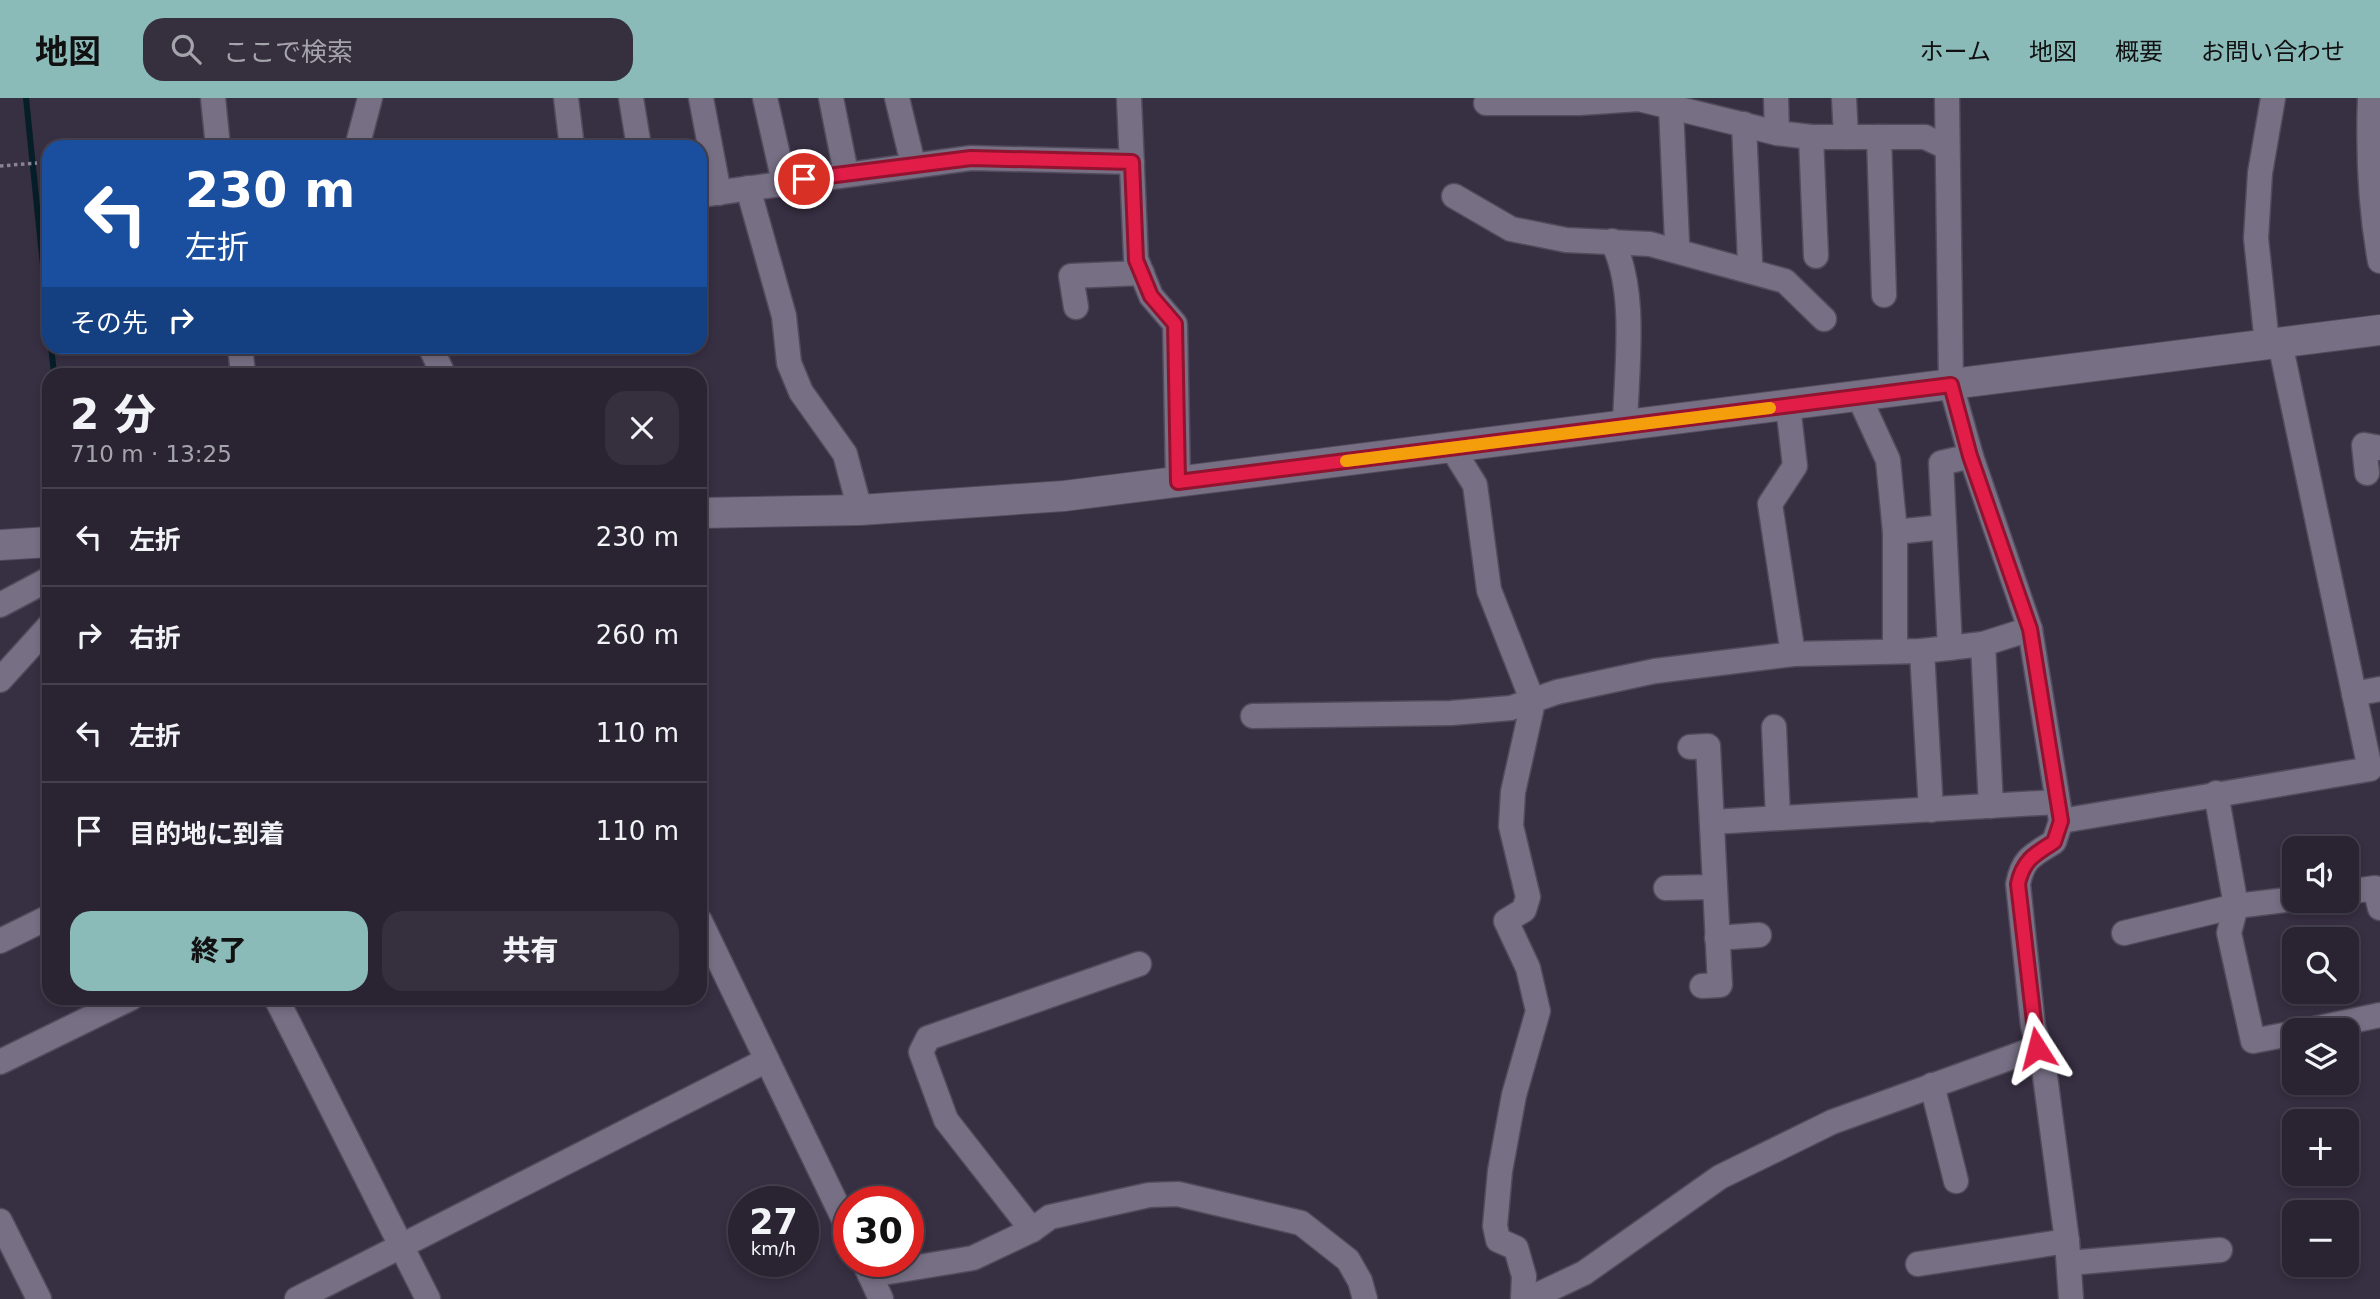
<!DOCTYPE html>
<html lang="ja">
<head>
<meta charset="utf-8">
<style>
  :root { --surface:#292332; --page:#352f3e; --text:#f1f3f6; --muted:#a5a4ac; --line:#45404d; --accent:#8bbbb9 }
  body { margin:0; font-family:"DejaVu Sans","Noto Sans JP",sans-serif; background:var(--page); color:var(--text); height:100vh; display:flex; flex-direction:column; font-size:26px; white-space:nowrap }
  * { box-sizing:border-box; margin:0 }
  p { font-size:23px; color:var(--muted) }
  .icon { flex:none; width:38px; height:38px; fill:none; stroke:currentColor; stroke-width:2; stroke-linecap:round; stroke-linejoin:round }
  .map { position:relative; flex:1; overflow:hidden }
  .panel { position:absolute; left:42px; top:270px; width:665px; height:637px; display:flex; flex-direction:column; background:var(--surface); border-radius:21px; box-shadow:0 4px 10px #0003,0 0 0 2px var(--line) }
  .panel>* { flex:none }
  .banner { position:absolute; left:42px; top:42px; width:665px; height:214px; border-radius:21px; box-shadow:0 4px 10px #0003,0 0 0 2px var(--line); background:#1a4fa0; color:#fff; overflow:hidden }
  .tools { position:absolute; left:2282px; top:738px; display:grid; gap:14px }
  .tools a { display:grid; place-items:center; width:77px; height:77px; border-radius:14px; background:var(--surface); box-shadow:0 4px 10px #0003,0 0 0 2px var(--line); font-size:35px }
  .speed { position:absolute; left:728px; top:1088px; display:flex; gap:14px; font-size:35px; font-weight:700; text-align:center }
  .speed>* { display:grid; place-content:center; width:91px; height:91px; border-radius:50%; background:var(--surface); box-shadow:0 4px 10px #0003,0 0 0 2px var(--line); line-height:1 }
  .speed small { font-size:18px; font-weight:400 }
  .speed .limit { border:10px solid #d22; background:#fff; color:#111 }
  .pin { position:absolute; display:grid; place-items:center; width:60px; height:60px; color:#fff; margin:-30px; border:4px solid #fff; border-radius:50%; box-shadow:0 2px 7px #0007 }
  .me { position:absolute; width:77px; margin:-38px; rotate:351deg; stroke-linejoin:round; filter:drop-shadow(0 0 5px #0008) }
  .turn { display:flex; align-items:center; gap:24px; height:147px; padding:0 28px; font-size:32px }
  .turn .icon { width:91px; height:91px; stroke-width:2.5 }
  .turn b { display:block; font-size:49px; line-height:60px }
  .then { display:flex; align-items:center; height:66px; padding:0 28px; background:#0003; gap:14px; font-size:26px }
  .round { display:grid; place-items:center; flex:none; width:74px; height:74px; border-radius:21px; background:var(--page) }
  .summary { display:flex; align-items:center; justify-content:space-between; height:119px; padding:0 28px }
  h1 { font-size:42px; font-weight:800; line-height:52px }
  .cta { display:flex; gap:14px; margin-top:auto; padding:14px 28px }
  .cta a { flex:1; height:80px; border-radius:21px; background:var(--accent); color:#111; font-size:28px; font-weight:800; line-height:80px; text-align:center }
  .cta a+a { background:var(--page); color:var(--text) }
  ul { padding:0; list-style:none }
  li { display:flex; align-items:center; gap:21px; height:98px; padding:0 28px; border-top:2px solid var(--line) }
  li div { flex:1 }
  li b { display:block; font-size:26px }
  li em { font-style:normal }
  header { display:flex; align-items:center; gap:42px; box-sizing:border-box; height:98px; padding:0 35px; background:var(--accent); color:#111 }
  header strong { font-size:33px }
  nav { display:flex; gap:38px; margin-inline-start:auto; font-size:24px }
  .search { width:490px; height:63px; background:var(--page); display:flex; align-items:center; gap:18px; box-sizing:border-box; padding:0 24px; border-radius:21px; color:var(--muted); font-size:26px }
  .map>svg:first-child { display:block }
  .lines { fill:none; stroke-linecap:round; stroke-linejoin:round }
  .stream { stroke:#061e27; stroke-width:6 }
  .minor-casing { stroke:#514b5c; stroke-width:27 }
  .tertiary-casing { stroke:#514b5c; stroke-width:32 }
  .path { stroke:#8a8393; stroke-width:3.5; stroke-dasharray:3.5 3.5; stroke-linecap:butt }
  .minor { stroke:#776f84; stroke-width:24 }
  .tertiary { stroke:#776f84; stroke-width:30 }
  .route-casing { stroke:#92132f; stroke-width:18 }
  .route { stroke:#e11d48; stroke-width:12 }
  .slow { stroke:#f59e0b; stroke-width:12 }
</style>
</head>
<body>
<header>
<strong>地図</strong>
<div class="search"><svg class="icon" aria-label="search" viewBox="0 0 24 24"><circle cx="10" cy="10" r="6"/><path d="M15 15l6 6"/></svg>ここで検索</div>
<nav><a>ホーム</a><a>地図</a><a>概要</a><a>お問い合わせ</a></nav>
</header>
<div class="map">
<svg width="2380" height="1201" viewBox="0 0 2380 1201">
  <rect width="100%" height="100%" fill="#372f42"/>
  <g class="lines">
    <!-- stream -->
    <g class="stream">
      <polyline points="26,0 49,227"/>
      <polyline points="51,248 54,276"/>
    </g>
    <!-- minor casing -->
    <g class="minor-casing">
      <g id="minor">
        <polyline points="213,0 218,49"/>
        <polyline points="566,0 572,49"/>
        <polyline points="631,0 639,49"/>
        <polyline points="701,0 719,95"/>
        <polyline points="765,0 784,84"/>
        <polyline points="831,0 846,75"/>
        <polyline points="897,0 913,66"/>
        <polyline points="1129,0 1136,161 1151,198 1175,226 1178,384"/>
        <polyline points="1776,0 1777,35"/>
        <polyline points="1844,0 1846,39"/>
        <path d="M1947 0 1951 287 1971 358 2030 531 2061 723 2054 744C2033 757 2023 760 2018 786L2033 928 2043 963 2067 1143 2071 1201"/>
        <path d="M2370 0C2368 55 2370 109 2380 163"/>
        <polyline points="1486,5 1579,5 1639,1 1777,35 1811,39 1925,39 1946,49"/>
        <polyline points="1671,9 1677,144"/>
        <polyline points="1744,26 1750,163"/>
        <polyline points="1811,39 1816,158"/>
        <polyline points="1879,39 1884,197"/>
        <polyline points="357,49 370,0"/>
        <polyline points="748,90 784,218 789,265 801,294 845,356 860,412"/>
        <polyline points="700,97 971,60 1132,64"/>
        <polyline points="1454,98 1511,131 1566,142 1650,146 1785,183 1824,221"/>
        <path d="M1612 143C1638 192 1626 274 1625 329"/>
        <polyline points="1076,209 1071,178 1142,175"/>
        <polyline points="2267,246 2256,140 2260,75 2273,0"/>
        <polyline points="240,248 243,276"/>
        <polyline points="430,248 443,276"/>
        <polyline points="1859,299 1888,362 1895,434 1895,553"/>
        <polyline points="1452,350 1475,387 1489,492 1533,604 1513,694 1511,728 1528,799 1524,812 1506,823 1528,870 1538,913 1514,997 1500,1073 1495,1128 1498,1142 1516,1150 1524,1178 1523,1201"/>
        <polyline points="2367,375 2364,347 2380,350"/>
        <polyline points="1895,434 1944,429"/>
        <polyline points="0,507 49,481"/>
        <polyline points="1983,546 1991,708"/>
        <polyline points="1950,550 1941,365 1971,358"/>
        <polyline points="1922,553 1931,712"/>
        <polyline points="1793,556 1922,553 1983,546 2030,531"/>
        <polyline points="0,582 49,528"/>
        <polyline points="2354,596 2380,591"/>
        <polyline points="1253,618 1451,615 1511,610 1557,594 1655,573 1793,556 1770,406 1795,368 1788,308"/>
        <polyline points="1774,629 1778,720"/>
        <polyline points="1690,649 1708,648 1720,887 1702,888"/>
        <polyline points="2216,695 2236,808 2229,835 2253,943 2294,935"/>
        <polyline points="2061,723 2370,671 2280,245"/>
        <polyline points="1712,724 2057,704"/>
        <polyline points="1666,790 1713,789"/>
        <polyline points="2347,794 2375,790 2380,810"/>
        <polyline points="700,823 849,1132"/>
        <polyline points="2124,835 2236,808 2294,801"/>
        <polyline points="1717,840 1759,837"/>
        <polyline points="0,843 49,819"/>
        <polyline points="276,900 428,1201"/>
        <polyline points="2305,933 2380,917"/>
        <polyline points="0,964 131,900"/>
        <polyline points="1932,987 1956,1083"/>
        <polyline points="0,1123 39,1201"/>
        <polyline points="1032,1132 946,1022 921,954 928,940 1139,866"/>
        <polyline points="864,1164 881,1201"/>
        <polyline points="2069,1165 2220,1152"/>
        <polyline points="1918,1166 2067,1143"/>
        <polyline points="870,1177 973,1160 1032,1132 1050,1119 1149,1097 1178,1096 1301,1125 1348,1162 1360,1183 1365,1201"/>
        <polyline points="297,1201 767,962"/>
        <polyline points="1529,1201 1584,1175 1720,1079 1832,1024 2037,950"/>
      </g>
    </g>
    <!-- tertiary casing -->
    <g class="tertiary-casing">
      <g id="tertiary">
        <polyline points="700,415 860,412 1064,398 2380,232"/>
        <polyline points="0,447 49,444"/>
      </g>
    </g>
    <!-- path -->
    <polyline class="path" points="0,68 37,65"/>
    <!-- minor -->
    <use href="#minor" class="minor"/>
    <!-- tertiary -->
    <use href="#tertiary" class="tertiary"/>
  </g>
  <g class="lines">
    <!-- route casing -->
    <g class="route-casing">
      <path id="route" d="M804 81 971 60 1132 64 1136 162 1151 198 1175 226 1178 384 1951 287 1970 358 2030 531 2061 723 2054 744C2035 756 2023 762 2018 786L2037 950"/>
    </g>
    <!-- route -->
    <use href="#route" class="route"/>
    <!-- slow -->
    <polyline class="slow" points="1346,363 1770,310"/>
  </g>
</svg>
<div class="tools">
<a><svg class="icon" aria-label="sound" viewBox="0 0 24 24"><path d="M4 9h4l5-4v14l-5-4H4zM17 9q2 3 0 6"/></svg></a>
<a><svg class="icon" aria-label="search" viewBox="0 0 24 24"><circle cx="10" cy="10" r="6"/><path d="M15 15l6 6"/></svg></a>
<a><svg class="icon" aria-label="layers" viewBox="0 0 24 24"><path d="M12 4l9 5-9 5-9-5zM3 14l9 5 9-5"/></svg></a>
<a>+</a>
<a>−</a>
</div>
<div class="speed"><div>27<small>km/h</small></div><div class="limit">30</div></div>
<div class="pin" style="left:804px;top:81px;background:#d93025"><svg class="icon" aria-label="arrive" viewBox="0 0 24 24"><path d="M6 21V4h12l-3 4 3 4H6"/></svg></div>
<svg class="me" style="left:2037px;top:950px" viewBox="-20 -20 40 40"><path d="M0-17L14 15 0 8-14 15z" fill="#e11d48" stroke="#fff" stroke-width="4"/></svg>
<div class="banner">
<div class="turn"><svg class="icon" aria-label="left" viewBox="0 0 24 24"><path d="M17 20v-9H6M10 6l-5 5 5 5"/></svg><div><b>230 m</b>左折</div></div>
<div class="then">その先<svg class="icon" aria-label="right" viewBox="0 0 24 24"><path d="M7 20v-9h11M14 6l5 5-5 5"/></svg></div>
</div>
<section class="panel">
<div class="summary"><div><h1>2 分</h1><p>710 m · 13:25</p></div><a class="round"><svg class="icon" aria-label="close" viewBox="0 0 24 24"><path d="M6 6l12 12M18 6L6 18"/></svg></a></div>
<ul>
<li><svg class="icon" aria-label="left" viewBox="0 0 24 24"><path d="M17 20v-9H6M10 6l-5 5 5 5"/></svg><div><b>左折</b></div><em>230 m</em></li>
<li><svg class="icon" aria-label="right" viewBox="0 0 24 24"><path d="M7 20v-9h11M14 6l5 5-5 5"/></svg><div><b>右折</b></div><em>260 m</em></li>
<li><svg class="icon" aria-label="left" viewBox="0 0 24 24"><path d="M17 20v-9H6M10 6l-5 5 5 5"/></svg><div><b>左折</b></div><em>110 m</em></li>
<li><svg class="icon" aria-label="arrive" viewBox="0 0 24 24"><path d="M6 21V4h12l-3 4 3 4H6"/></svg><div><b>目的地に到着</b></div><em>110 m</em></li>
</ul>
<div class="cta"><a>終了</a><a>共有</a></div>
</section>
</div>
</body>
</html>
